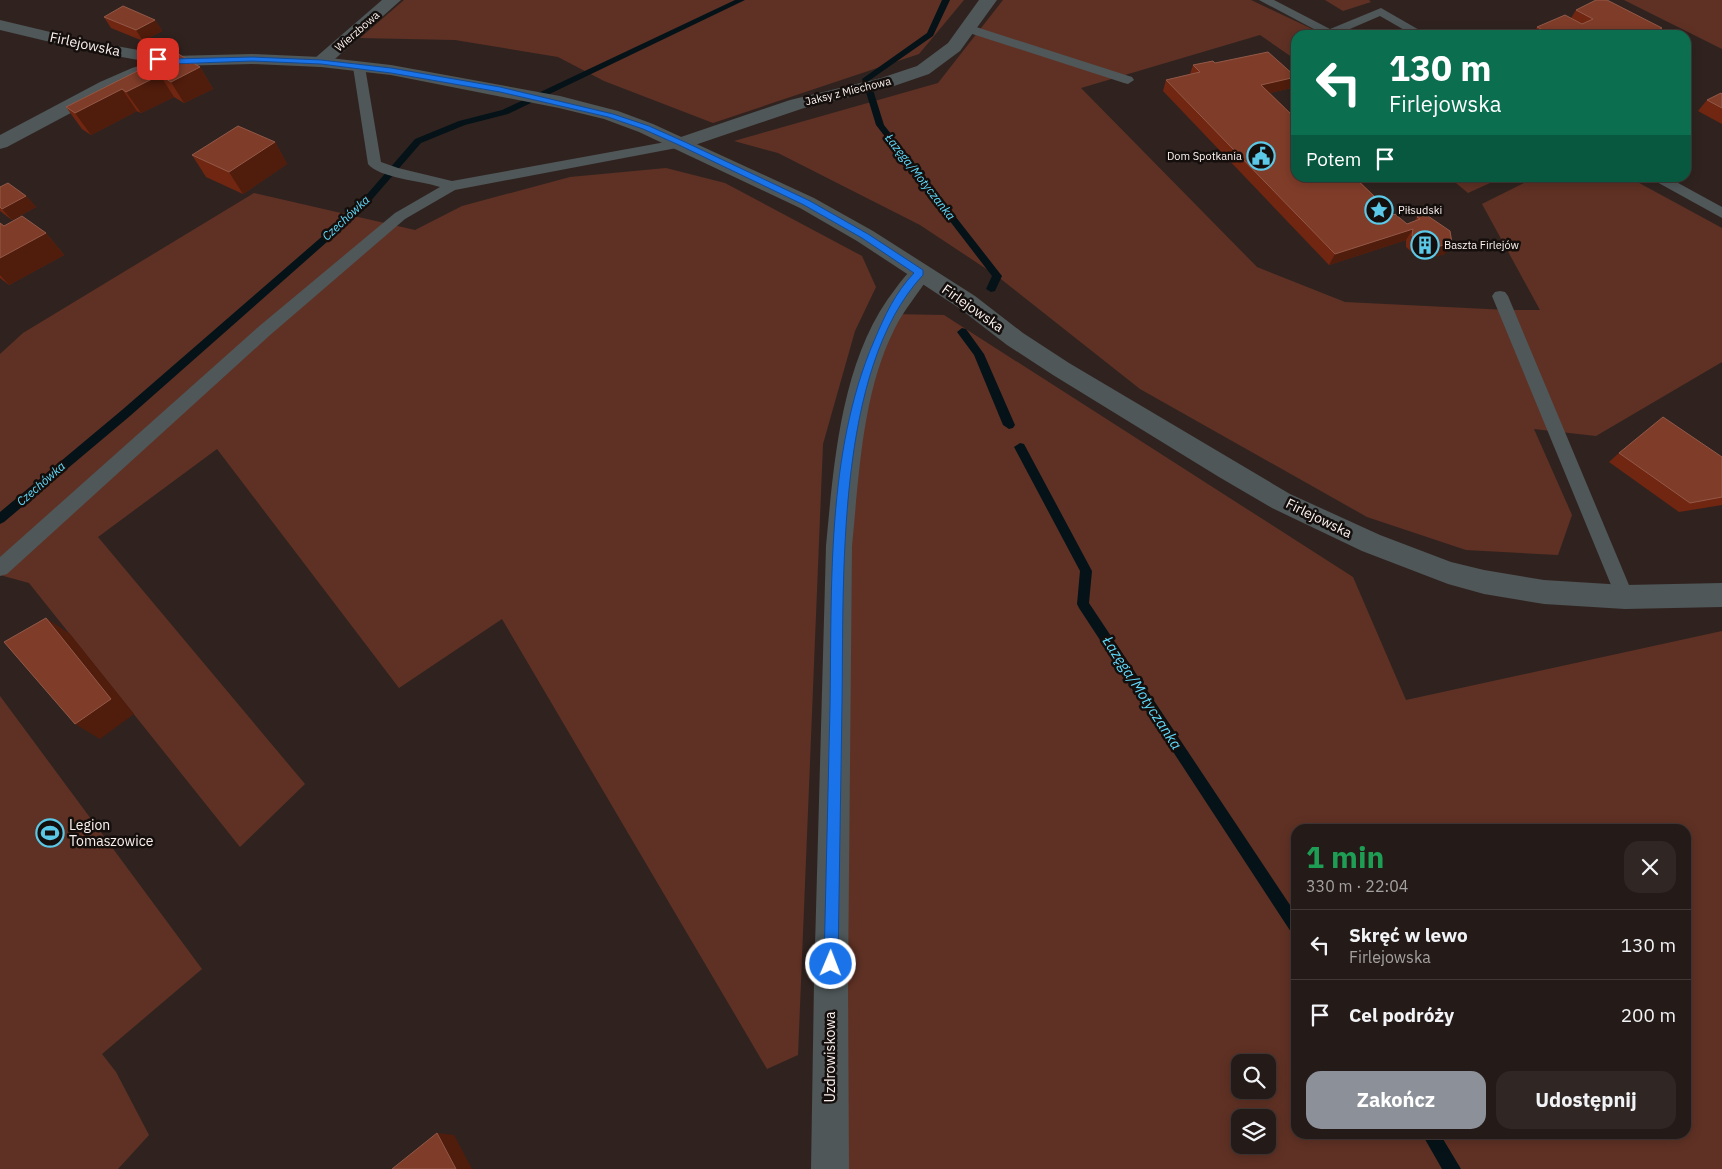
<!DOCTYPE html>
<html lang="pl">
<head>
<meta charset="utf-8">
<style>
  :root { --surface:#241a17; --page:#302724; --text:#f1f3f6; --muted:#a3a1a1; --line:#413836; --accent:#8c9099 }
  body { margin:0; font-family:"IBM Plex Sans",sans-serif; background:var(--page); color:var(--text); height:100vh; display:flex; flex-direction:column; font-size:19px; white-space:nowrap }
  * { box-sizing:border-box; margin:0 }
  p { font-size:16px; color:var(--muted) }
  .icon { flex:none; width:28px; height:28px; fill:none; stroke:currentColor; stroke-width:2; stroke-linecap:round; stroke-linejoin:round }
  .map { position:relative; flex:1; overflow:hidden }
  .drawer { position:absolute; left:1291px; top:824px; width:400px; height:315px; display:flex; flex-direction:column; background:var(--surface); border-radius:15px; box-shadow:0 2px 12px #0003,0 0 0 1px var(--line) }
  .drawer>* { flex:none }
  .top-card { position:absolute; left:1291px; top:30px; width:400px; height:152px; border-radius:15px; box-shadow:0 2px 12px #0003,0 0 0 1px var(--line); background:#0b6e4f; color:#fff; overflow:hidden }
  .tools { position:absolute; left:1231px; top:1054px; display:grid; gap:10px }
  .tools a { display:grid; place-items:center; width:45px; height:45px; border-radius:10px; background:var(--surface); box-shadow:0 2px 12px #0003,0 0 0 1px var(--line); font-size:25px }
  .pin { position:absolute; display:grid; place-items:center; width:42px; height:42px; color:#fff; margin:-21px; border-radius:10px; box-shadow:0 2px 8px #0006 }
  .me { position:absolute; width:55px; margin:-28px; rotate:1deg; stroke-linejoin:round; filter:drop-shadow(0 0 4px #0008) }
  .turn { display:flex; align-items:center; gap:18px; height:105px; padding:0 15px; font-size:22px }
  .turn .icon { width:65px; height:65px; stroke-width:2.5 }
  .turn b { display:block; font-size:35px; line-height:42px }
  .then { display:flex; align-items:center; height:48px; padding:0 15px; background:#0003; gap:10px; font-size:19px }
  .round { display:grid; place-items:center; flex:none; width:52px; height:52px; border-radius:15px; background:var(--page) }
  .summary { display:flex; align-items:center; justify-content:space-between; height:85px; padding:0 15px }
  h1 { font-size:30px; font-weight:800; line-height:38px; color:#1e9e55 }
  .action { display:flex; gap:10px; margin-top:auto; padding:10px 15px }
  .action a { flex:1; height:58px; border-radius:15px; background:var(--accent); color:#fff; font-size:20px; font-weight:800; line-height:58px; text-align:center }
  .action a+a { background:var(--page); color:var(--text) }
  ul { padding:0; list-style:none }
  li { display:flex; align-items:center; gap:15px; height:70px; padding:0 15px; border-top:1px solid var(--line) }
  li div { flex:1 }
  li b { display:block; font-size:19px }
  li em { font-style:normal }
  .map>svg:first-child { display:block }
  .green { fill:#5f3124; fill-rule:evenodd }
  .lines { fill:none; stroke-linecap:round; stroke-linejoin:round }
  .stream { fill:#051318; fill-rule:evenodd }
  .service { fill:#4f5759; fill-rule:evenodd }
  .minor { fill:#4f5759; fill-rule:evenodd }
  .tertiary { fill:#4f5759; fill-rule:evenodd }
  .wall { fill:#702611 }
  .shaded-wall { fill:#501c0c }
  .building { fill:#7f3c29; stroke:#935948 }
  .route { fill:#1a73e8; stroke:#114b97 }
  .labels { text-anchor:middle; stroke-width:5; stroke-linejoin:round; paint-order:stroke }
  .far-street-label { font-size:11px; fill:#fbf2ef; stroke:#140e0c }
  .far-poi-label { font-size:11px; fill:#fbf2ef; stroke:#140e0c; text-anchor:start }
  .far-water-label { font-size:12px; font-style:italic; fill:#60dafb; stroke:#140e0c }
  .street-label { font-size:14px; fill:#fbf2ef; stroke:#140e0c }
  .poi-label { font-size:14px; fill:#fbf2ef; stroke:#140e0c; text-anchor:start }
  .water-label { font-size:15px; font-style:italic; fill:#60dafb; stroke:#140e0c }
</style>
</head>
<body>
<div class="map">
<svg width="1722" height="1169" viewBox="0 0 1722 1169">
  <rect width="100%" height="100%" fill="#30231f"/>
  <!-- green -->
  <g class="green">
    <polygon points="404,0 964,0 919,54 713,123 604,81 558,57 455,40 360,38"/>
    <polygon points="1003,0 1251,0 1325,35 1296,35 1296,60 1260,35 1081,88 1257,267 1345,302 1507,310 1540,310 1482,204 1534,178 1630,178 1722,228 1722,362 1596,436 1534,429 1572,515 1558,555 1466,550 1367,517 1140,389 997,276 920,225 778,153 734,141 938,83"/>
    <polygon points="1325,0 1369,0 1371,2 1343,11"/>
    <polygon points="1624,0 1722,0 1722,49"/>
    <polygon points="666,168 725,183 862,256 876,287 855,331 823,444 798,1055 767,1069 502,619 399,688 217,449 98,537 305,784 240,847 29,583 0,575 0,354 23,333 254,193 415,230 462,206 570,177"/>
    <polygon points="1450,178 1501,178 1468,193"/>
    <path d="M890 314 944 315 1353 577 1406 700 1722 631V1169H830L848 459ZM1296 829H1686V1134H1296ZM1240 1062H1268V1090H1240ZM1240 1118H1268V1145H1240Z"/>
    <polygon points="0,696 202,969 102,1054 116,1072 149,1135 118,1169 0,1169"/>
  </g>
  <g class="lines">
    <!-- stream -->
    <g class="stream">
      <polygon points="735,0 745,0 508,114 465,125 421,143 362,211 130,416 4,522 0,524 0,512 122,410 356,207 415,139 459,121 502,110"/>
      <polygon points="942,0 950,0 933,36 870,80 884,125 1002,276 995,291 991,292 986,289 992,276 876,125 862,79 927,33"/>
      <polygon points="962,328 966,329 984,354 1015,425 1013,428 1009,429 1003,425 974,355 957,332"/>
      <polygon points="1020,443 1024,444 1092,571 1089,603 1296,914 1296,935 1291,932 1079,608 1077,604 1080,571 1014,447"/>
      <polygon points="1422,1134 1440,1134 1461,1169 1442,1169"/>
    </g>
    <!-- service -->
    <g class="service">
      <polygon points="1259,0 1274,0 1330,29 1381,8 1428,35 1413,35 1380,16 1336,35 1325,35"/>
      <polygon points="967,24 1132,77 1134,80 1128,84 1124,83 963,31 961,28 963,25"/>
      <path d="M359 63 365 67 381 162 398 168 452 181 682 139 689 143 682 147 455 190 405 219 269 336 7 574 0 576V557L257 328 395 213 440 187C422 181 379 178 368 164L353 67Z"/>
      <polygon points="1653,178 1669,178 1722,207 1722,218 1655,181"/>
      <polygon points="1500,291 1505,292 1508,296 1634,597 1632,603 1625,605 1618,603 1616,597 1492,296 1495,292"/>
    </g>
    <!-- minor -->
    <g class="minor">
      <polygon points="382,0 401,0 327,66 321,67 315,66 312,62 315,58"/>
      <polygon points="979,0 997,0 960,51 929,74 894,86 804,108 689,147 682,149 675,147 672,143 675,139 790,100 881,78 917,66 948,43"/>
      <polygon points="0,20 88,41 172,56 178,57 181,61 178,65 172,66 88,51 0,30"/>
      <path d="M920 266 928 268 931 273C919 293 904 309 894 330 862 394 859 476 852 546L848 983 849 1169H811L814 983 826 546C834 462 841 357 896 288 903 279 909 269 920 266Z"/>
    </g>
    <!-- tertiary -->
    <polygon class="tertiary" points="252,54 321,57 391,65 560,96 618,111 653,124 814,198 873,231 975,296 1023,333 1069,363 1290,494 1380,535 1451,562 1484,570 1544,580 1625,585 1722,583 1722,607 1625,609 1544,604 1484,594 1448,584 1362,551 1272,508 1219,477 1053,375 1007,345 959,308 857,241 800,208 639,132 604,119 559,108 391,75 321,67 252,64 174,66 144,76 114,90 7,147 0,149 0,135 100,82 132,68 172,56"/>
  </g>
  <!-- wall -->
  <g class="wall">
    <polygon points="1576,10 1662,28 1657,35 1533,35 1537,27 1571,18"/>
    <polygon points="104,17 155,20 162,31 143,41 111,28"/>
    <polygon points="175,52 200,67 213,89 184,103 174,97 141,113 137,111 91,135 82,129 66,107"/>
    <polygon points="1215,63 1291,88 1270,93 1394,215 1407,224 1414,222 1417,217 1422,215 1445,254 1429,258 1415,255 1406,247 1406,240 1329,265 1163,91 1166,80 1190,74 1193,65"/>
    <polygon points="1722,94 1722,124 1698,111 1707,100"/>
    <polygon points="275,142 287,164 243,194 206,177 192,155"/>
    <polygon points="0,187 26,196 36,207 12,220 0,211"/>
    <polygon points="0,223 4,226 46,233 64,255 9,285 0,278"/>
    <polygon points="1619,453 1722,457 1722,505 1679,512 1609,462"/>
  </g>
  <!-- shaded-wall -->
  <g class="shaded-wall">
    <polygon points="155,20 162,31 143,41 136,30"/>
    <polygon points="1662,28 1657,35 1648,35"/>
    <polygon points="200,67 213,89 184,103 171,82"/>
    <polygon points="160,75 174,97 141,113 126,92"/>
    <polygon points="1296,77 1291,88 1257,96 1261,85"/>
    <polygon points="122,89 137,111 91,135 75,113"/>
    <polygon points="275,142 287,164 243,194 229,172"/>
    <polygon points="26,196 36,207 12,220 2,209"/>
    <polygon points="1413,229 1406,240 1329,265 1335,254"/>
    <polygon points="46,233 64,255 9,285 0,275 0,258"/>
    <polygon points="1452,243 1445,254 1429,258 1436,247"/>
    <polygon points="46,618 70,634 134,714 100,739 75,724"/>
    <polygon points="437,1133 454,1135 472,1169 456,1169"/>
  </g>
  <!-- building -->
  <g class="building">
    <polygon points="1596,0 1607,0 1662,28 1648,35 1626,35 1619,32 1613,35 1553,35 1537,27 1565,15 1582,24 1593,19 1576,10"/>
    <polygon points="123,6 155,20 136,30 104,17"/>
    <polygon points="175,52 200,67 171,82 160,75 126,92 122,89 75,113 66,107"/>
    <polygon points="1268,52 1296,77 1261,85 1296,119 1296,178 1355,178 1394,215 1395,214 1407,224 1420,219 1417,217 1422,215 1425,217 1428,216 1450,231 1452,243 1436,247 1421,244 1412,236 1413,229 1335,254 1166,80 1200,72 1193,65 1213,61 1215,63"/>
    <polygon points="1721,93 1722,94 1722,108 1707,100"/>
    <polygon points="238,126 275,142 229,172 192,155"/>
    <polygon points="8,183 26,196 2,209 0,207 0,187"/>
    <polygon points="22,216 46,233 0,258 0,223 4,226"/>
    <polygon points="1663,417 1722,457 1722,497 1690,503 1619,453"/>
    <polygon points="46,618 111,699 75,724 4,642"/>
    <polygon points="437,1133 456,1169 392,1169"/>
  </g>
  <!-- route -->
  <path class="route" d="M155 57 172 59 252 57 321 60 391 68 500 87 613 114 649 126 685 142 810 201 868 234 923 270V275C835 369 844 580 842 703 841 790 839 877 838 964L836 969 831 971 826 969 824 964C826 878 828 792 830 706 832 587 826 453 874 341 885 315 895 293 914 273L862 238 804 205 679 145 643 129 608 117 500 92 391 73 321 64 252 61 172 64 155 60Z"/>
  <!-- icons -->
  <defs>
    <g id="civic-ring" transform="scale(1.4375)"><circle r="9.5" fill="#140e0c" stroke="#5ac8e6" stroke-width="1.5"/><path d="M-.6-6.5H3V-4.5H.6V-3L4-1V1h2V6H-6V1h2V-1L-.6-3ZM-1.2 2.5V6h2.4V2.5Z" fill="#5ac8e6"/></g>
    <g id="sight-ring" transform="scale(1.4375)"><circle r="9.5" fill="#140e0c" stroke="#5ac8e6" stroke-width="1.5"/><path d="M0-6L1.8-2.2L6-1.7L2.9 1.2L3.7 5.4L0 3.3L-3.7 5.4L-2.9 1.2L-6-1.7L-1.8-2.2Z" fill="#5ac8e6"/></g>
    <g id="building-ring" transform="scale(1.4375)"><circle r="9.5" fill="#140e0c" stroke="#5ac8e6" stroke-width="1.5"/><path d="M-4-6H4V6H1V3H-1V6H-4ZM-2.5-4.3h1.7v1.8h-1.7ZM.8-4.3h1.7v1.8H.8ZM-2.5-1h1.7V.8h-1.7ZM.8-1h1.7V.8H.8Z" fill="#5ac8e6"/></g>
    <g id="stadium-ring" transform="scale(1.4375)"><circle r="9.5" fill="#140e0c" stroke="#5ac8e6" stroke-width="1.5"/><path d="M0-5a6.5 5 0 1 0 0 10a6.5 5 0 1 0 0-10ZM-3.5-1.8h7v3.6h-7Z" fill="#5ac8e6"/></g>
  </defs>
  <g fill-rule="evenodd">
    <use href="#civic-ring" x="1261" y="156"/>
    <use href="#sight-ring" x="1379" y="210"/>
    <use href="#building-ring" x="1425" y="245"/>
    <use href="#stadium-ring" x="50" y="833"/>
  </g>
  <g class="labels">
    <!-- far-street labels -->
    <g class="far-street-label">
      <text transform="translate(357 31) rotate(-41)" y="4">Wierzbowa</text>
      <text transform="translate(848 91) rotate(-14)" y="4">Jaksy z Miechowa</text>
    </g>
    <!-- far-poi labels -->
    <g class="far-poi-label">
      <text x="1242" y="160" text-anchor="end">Dom Spotkania</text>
      <text x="1398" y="214">Piłsudski</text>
      <text x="1444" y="249">Baszta Firlejów</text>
    </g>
    <!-- far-water labels -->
    <g class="far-water-label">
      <text transform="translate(920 177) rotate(52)" y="4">Łazęga/Motyczanka</text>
      <text transform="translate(346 218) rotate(-43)" y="4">Czechówka</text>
      <text transform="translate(41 484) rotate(-41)" y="4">Czechówka</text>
    </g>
    <!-- street labels -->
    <g class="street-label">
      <text transform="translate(85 44) rotate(12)" y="5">Firlejowska</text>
      <text transform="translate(973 308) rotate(35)" y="5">Firlejowska</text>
      <text transform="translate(1319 518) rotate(26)" y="5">Firlejowska</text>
      <text transform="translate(830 1057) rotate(-90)" y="5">Uzdrowiskowa</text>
    </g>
    <!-- poi labels -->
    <g class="poi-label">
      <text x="69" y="830">Legion<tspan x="69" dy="16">Tomaszowice</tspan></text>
    </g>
    <!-- water labels -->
    <g class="water-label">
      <text transform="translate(1142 693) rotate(57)" y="5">Łazęga/Motyczanka</text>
    </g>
  </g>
</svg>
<div class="tools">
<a><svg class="icon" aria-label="search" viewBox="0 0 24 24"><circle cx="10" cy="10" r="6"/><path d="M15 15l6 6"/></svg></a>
<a><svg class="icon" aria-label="layers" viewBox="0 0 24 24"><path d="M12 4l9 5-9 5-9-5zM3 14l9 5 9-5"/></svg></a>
</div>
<div class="pin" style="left:158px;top:59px;background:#d93025"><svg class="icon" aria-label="arrive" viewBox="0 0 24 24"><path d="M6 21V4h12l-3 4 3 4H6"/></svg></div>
<svg class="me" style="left:831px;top:964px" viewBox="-20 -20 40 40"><circle r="17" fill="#1a73e8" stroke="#fff" stroke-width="3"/><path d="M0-11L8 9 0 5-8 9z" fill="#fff"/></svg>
<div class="top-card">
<div class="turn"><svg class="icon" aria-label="left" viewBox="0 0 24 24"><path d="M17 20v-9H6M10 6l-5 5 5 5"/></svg><div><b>130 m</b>Firlejowska</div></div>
<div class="then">Potem<svg class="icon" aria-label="arrive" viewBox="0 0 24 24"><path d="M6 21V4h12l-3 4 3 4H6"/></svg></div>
</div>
<section class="drawer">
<div class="summary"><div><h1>1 min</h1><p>330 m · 22:04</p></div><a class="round"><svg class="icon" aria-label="close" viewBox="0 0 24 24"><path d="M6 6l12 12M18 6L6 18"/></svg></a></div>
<ul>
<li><svg class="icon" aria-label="left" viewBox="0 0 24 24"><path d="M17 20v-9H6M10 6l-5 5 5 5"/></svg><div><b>Skręć w lewo</b><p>Firlejowska</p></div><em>130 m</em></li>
<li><svg class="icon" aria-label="arrive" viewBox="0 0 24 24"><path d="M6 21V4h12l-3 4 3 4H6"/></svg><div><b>Cel podróży</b></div><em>200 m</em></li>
</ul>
<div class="action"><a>Zakończ</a><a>Udostępnij</a></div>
</section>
</div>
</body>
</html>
